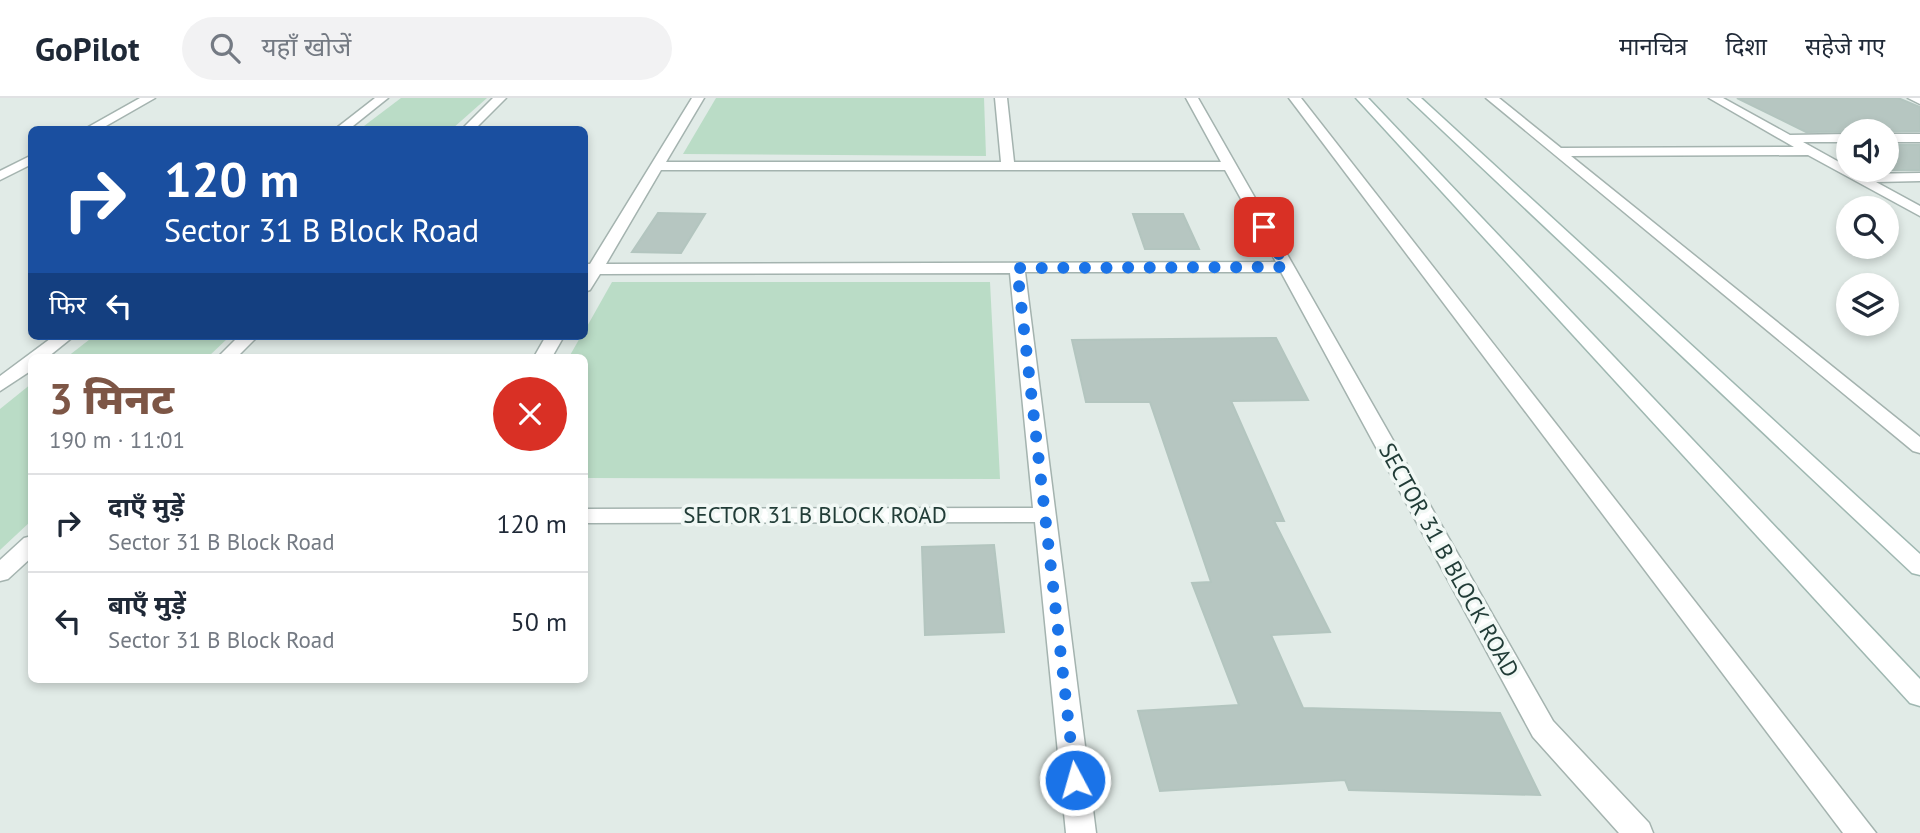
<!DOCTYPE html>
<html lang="hi">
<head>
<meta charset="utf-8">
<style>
  :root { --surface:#fff; --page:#f2f2f3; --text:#1f2937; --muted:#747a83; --line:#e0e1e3; --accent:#7d5646 }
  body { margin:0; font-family:"PT Sans","Noto Sans Devanagari",sans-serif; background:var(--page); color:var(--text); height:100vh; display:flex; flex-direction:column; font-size:26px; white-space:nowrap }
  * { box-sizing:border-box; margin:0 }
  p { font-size:23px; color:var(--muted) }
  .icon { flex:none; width:38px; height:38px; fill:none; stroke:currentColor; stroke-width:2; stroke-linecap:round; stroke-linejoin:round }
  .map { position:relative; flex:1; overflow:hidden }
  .drawer { position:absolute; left:28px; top:256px; width:560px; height:329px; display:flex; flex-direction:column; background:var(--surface); border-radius:10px; box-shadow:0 4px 10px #0003 }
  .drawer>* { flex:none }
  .banner { position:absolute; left:28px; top:28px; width:560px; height:214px; border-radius:10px; box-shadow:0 4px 10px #0003; background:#1a4fa0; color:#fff; overflow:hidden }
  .buttons { position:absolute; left:1836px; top:21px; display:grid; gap:14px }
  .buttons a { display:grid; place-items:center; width:63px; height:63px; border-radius:50%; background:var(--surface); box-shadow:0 4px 10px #0003; font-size:35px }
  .pin { position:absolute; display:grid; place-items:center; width:60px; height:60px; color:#fff; margin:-30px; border-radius:14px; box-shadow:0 4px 10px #0006 }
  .me { position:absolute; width:77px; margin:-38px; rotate:354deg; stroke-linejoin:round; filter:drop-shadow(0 0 5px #0008) }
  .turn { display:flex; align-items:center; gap:24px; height:147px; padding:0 21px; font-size:32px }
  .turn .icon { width:91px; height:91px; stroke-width:2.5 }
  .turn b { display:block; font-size:49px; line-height:60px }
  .then { display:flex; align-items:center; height:66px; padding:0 21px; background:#0003; gap:14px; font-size:26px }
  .round { display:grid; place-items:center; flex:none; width:74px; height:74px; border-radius:37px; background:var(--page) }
  .overview { display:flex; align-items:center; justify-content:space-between; height:119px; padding:0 21px }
  h1 { font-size:42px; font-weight:800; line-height:52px; color:var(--accent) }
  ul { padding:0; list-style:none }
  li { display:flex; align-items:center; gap:21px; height:98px; padding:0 21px; border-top:2px solid var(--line) }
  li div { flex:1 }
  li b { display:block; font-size:26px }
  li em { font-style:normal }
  header { display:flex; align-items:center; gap:42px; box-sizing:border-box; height:98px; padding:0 35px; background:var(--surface); border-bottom:2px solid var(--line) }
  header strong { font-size:33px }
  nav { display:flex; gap:38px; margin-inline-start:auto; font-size:24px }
  .search { width:490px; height:63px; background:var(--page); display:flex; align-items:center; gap:18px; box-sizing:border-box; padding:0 24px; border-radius:38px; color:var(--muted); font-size:26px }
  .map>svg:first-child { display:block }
  .green { fill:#badcc6 }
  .building { fill:#b6c6c1; stroke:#b3c5bf; stroke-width:2 }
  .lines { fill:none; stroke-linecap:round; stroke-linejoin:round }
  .street-casing { stroke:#a4b3af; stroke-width:3 }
  .secondary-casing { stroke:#9fb7b1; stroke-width:3 }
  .street { fill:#fff; fill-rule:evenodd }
  .secondary { fill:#fff; fill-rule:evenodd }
  .route { stroke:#1a73e8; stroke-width:12; stroke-dasharray:0 21.6 }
  .labels { text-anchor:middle; stroke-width:7; stroke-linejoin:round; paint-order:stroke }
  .street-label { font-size:23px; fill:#213c37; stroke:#f1f8f5 }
</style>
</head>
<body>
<header>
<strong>GoPilot</strong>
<div class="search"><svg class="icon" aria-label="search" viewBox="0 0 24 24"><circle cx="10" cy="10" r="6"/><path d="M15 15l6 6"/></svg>यहाँ खोजें</div>
<nav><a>मानचित्र</a><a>दिशा</a><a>सहेजे गए</a></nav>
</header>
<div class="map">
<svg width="1920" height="735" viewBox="0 0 1920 735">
  <rect width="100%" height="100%" fill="#e1ebe7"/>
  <!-- green -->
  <g class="green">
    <polygon points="401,0 487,0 452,31 360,31"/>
    <polygon points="716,0 984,0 986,58 683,56"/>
    <polygon points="612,184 990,184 1000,381 585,380 584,259 569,259 581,238 584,238 585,232"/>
    <polygon points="94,238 230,238 208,259 67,259"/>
    <polygon points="31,286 31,423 0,452 0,311"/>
  </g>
  <!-- building -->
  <g class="building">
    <polygon points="1737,0 1898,0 1920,9 1920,33 1806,34"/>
    <polygon points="1886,47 1920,47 1920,72 1883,72 1886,72"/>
    <polygon points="658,115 705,116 681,155 632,154"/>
    <polygon points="1133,116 1183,116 1199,151 1145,151"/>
    <polygon points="1276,240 1308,302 1231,303 1284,423 1274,423 1330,534 1271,537 1303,610 1500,615 1540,697 1349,692 1345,682 1160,693 1138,613 1239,607 1192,485 1211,484 1150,304 1086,304 1072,242"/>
    <polygon points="994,447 1004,534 925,537 922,449"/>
  </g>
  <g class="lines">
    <!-- street casing -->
    <g class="street-casing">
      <g id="street">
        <polygon points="140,0 155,0 99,32 83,32"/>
        <polygon points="375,0 388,0 348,32 334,32"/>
        <polygon points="493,0 506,0 474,32 461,32"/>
        <path d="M692 0H704L666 64H1001L995 0H1007L1014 64H1221L1186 0H1198L1553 623 1649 725 1653 735H1619L1533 639 1281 174H1025L1096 735H1066L1035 424 584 425V411L1033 410 1010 175 600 176 590 192 584 194V166H590ZM661 72H1225L1276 164 606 166Z"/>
        <polygon points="1289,0 1301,0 1876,735 1843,735"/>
        <polygon points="1486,0 1499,0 1561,50 1794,49 1709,0 1723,0 1790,37 1848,36 1848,44 1803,44 1848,69 1848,72 1862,76 1920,75 1920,83 1876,84 1920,108 1920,118 1808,57 1571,58 1920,339 1920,355 1913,353"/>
        <polygon points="1908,0 1920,0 1920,6"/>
        <rect x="1886" y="36" width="34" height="8"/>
        <polygon points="32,57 32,66 0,82 0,73"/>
        <polygon points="54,238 74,238 48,259 32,259 32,272 0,293 0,278"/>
        <polygon points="239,238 258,238 237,259 218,259"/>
        <polygon points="546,238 564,238 552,259 534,259"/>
        <polygon points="32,438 32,459 8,481 0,483 0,462 24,440"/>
      </g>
    </g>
    <!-- secondary casing -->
    <g class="secondary-casing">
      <g id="secondary">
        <polygon points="1356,0 1368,0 1920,581 1920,608 1910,605"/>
        <polygon points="1408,0 1421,0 1920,456 1920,477 1912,475"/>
      </g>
    </g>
    <!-- street -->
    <use href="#street" class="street"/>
    <!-- secondary -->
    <use href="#secondary" class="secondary"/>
  </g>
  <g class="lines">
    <!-- route -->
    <polyline class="route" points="1075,682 1017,170 1286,169 1264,129"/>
  </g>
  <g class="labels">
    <!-- street labels -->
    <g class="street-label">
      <text x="815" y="425">SECTOR 31 B BLOCK ROAD</text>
      <text transform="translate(1449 462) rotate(61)" y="8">SECTOR 31 B BLOCK ROAD</text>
    </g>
  </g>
</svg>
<div class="buttons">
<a><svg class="icon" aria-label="sound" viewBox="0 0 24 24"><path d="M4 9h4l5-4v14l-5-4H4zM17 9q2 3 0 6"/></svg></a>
<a><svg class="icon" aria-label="search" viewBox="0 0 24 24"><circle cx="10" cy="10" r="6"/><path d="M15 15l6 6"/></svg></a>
<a><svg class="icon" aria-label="layers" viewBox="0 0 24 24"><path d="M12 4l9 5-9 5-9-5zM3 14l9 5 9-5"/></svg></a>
</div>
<div class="pin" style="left:1264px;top:129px;background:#d93025"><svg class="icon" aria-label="arrive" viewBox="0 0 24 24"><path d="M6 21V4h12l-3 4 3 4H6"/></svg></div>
<svg class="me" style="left:1075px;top:682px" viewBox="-20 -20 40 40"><circle r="17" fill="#1a73e8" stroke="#fff" stroke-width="3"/><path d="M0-11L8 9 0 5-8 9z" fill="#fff"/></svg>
<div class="banner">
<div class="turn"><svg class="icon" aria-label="right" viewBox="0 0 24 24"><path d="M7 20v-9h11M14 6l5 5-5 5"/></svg><div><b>120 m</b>Sector 31 B Block Road</div></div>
<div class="then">फिर<svg class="icon" aria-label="left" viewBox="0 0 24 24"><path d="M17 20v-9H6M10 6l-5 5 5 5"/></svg></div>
</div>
<section class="drawer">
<div class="overview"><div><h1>3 मिनट</h1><p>190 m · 11:01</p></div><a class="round" style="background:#d93025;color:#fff"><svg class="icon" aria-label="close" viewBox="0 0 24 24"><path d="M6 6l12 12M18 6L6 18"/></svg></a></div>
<ul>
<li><svg class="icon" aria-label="right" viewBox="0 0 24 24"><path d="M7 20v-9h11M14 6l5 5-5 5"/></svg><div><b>दाएँ मुड़ें</b><p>Sector 31 B Block Road</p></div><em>120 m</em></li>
<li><svg class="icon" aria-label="left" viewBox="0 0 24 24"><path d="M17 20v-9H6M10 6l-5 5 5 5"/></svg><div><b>बाएँ मुड़ें</b><p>Sector 31 B Block Road</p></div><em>50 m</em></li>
</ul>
</section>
</div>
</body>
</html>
